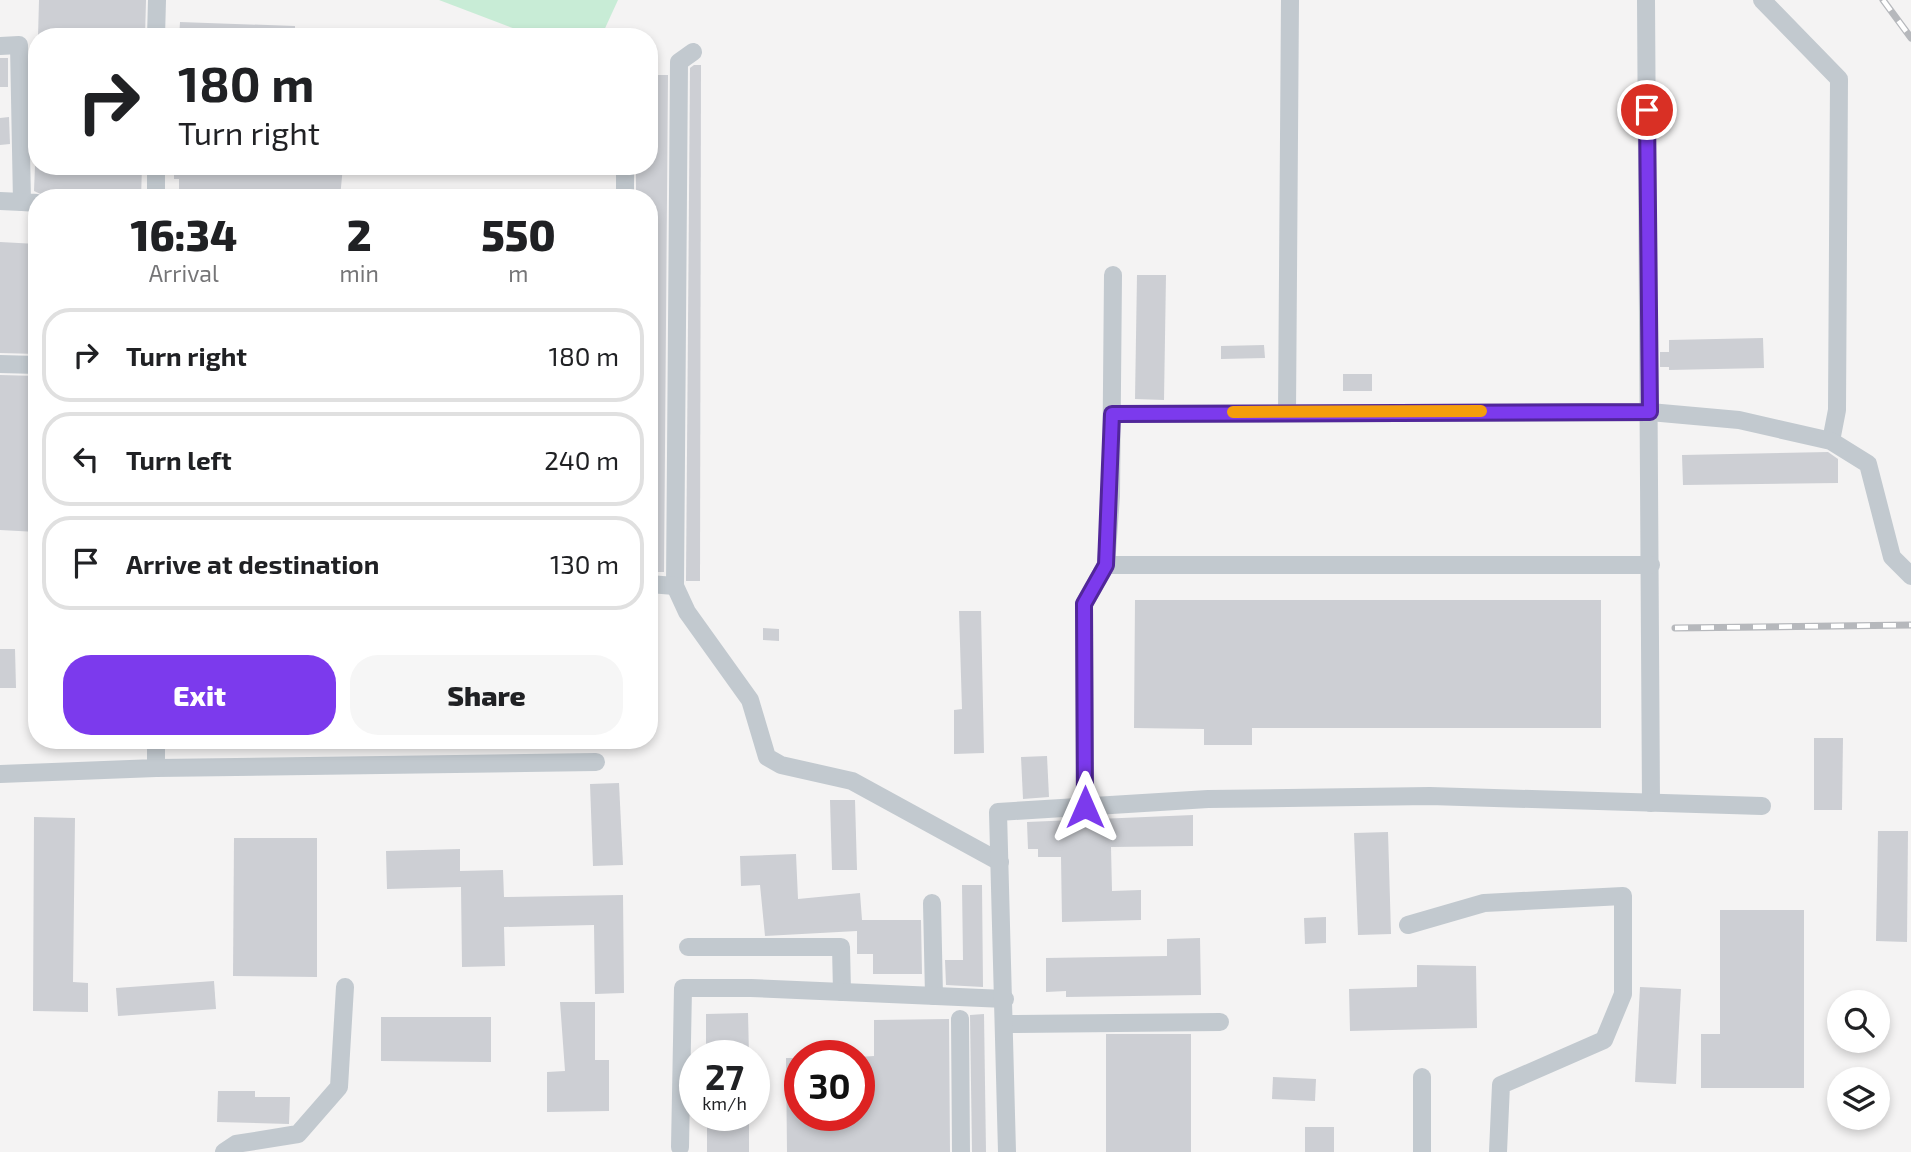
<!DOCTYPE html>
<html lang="en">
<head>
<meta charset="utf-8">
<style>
  :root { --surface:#fff; --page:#f6f6f6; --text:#202124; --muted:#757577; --line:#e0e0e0; --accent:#7c3aed }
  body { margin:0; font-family:"Exo 2",sans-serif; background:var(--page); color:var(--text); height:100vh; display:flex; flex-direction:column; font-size:26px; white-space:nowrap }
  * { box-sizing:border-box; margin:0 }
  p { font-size:23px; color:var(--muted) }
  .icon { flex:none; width:38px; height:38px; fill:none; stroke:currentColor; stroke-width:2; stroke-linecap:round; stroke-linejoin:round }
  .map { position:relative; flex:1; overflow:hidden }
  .drawer { position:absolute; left:28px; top:189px; width:630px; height:560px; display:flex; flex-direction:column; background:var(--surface); border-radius:28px; box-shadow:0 4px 10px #0003 }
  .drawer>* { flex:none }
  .top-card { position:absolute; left:28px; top:28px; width:630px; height:147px; border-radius:28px; box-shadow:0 4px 10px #0003; background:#fff; color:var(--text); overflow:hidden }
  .buttons { position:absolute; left:1827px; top:990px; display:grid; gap:14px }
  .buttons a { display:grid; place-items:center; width:63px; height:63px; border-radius:50%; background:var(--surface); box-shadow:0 4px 10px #0003; font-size:35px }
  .speed { position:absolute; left:679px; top:1040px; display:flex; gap:14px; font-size:35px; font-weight:700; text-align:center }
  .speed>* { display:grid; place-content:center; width:91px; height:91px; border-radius:50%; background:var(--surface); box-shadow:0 4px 10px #0003; line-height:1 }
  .speed small { font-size:18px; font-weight:400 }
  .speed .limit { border:10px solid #d22; background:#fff; color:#111 }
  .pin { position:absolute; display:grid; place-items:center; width:60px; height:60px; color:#fff; margin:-30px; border:4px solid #fff; border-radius:50%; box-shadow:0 2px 7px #0007 }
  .me { position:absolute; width:77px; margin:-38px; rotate:0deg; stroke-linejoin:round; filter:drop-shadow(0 0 5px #0008) }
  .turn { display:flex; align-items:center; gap:24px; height:147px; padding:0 35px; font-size:32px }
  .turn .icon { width:91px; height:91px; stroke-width:2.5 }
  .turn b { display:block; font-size:49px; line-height:60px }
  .eta { display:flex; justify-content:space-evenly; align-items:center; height:119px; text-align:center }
  .eta b { font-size:42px; font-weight:800; line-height:49px }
  .button { display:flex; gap:14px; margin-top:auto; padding:14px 35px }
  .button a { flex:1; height:80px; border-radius:28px; background:var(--accent); color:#fff; font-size:28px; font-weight:800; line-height:80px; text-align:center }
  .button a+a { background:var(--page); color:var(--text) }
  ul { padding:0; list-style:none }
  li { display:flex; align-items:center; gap:21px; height:94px; margin:0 14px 10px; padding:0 21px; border:4px solid var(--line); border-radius:28px }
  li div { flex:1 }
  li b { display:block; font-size:26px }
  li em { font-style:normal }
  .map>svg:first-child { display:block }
  .green { fill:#c8ecd6 }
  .building { fill:#cdcfd4 }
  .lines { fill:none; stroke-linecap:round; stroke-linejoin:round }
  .minor { stroke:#c2c9cf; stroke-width:18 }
  .rail-casing { stroke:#b6b8bc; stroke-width:7 }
  .rail { stroke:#fff; stroke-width:4.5; stroke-dasharray:13; stroke-linecap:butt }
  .route-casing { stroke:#51269a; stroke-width:18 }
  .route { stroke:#7c3aed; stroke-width:12 }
  .slow { stroke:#f59e0b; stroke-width:12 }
</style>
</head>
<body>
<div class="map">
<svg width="1911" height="1152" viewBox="0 0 1911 1152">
  <rect width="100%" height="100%" fill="#f4f3f3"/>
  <!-- green -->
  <polygon class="green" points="439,0 618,0 601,37 536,37"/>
  <!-- building -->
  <g class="building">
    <polygon points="39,0 146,0 145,37 38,37"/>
    <polygon points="180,22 295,26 295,37 179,37"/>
    <rect x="0" y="58" width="8" height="29"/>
    <polygon points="694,65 701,65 700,581 686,581 690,68"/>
    <polygon points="649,75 668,75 664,572 649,572 649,198 636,198 636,166 649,166"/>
    <polygon points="9,117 10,144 0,145 0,118"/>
    <polygon points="35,166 142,166 141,198 45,196 34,191"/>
    <polygon points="174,166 343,166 340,198 179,198 179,179 174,179"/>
    <polygon points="0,242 37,244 37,354 0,353"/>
    <polygon points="1137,275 1166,275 1164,400 1135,399"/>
    <polygon points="1763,338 1764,368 1669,370 1669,367 1660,367 1660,352 1669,352 1669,340"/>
    <polygon points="1264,345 1265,358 1221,359 1221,346"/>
    <rect x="1343" y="374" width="29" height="17"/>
    <polygon points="0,375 37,376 37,532 0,530"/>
    <polygon points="1828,452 1838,459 1838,483 1683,485 1682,455"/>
    <polygon points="1135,600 1601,600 1601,728 1252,728 1252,745 1204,745 1204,729 1134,728"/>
    <polygon points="959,611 981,611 984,753 954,754 954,710 962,709"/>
    <polygon points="763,628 779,629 779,641 763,640"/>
    <polygon points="0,649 15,649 16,688 0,688"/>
    <polygon points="1814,738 1843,738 1842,810 1814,810"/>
    <polygon points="1047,756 1049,797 1023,799 1021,757"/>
    <polygon points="619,783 623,865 593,866 590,784"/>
    <polygon points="830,800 855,800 857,870 832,870"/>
    <polygon points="1193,815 1193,846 1111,847 1112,891 1141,890 1141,920 1062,922 1061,857 1038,857 1038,849 1028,849 1027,822"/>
    <polygon points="34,817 75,818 73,982 88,983 88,1012 33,1011"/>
    <polygon points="1878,831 1908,831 1907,942 1876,941"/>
    <polygon points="1388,832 1391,934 1358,935 1354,833"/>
    <polygon points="234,838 317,838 317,977 233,976"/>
    <polygon points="460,849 460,871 503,870 504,897 623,895 624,993 595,994 594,925 504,927 505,966 462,967 461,887 387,889 386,851"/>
    <polygon points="796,854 798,899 860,893 862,920 921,920 922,974 873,974 873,954 857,954 857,931 765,936 760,885 741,886 740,856"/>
    <polygon points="962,885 982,885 983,987 946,985 945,960 963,960"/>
    <polygon points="1720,910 1804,910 1804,1088 1701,1088 1701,1034 1720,1034"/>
    <polygon points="1326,917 1326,943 1305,944 1304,918"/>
    <polygon points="1200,938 1201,995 1066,997 1066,991 1046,992 1046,958 1167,956 1167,939"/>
    <polygon points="1417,965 1476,966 1477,1028 1350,1031 1349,989 1417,987"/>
    <polygon points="214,981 216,1009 118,1016 116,988"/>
    <polygon points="1640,987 1681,989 1676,1084 1635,1082"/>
    <polygon points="560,1002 595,1002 595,1060 609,1060 609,1111 547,1112 547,1072 565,1071"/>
    <polygon points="748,1013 749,1055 706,1055 706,1014"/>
    <polygon points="984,1014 986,1152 972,1152 970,1015"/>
    <polygon points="381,1017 491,1017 491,1062 381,1061"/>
    <polygon points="949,1019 950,1152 787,1152 786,1058 800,1058 800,1115 859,1115 859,1057 874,1056 874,1020"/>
    <rect x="1106" y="1034" width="85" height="118"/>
    <polygon points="1273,1077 1316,1079 1315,1101 1272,1099"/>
    <polygon points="218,1091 255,1091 255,1097 290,1097 289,1124 217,1122"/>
    <rect x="707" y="1115" width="42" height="37"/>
    <rect x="1305" y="1127" width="29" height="25"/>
  </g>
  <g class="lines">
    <!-- minor -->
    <g class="minor">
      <polyline points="1646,0 1651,803"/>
      <polyline points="1762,0 1839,79 1837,410 1831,441"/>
      <polyline points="156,37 157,0"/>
      <polyline points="0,46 19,45 22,202 37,203"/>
      <polyline points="693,52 679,62 675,586 687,612 750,700 767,757 781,765 852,781 1000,862"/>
      <polyline points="156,198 156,166"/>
      <polyline points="625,198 625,166"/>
      <polyline points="0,201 22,202"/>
      <polyline points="0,364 37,365"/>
      <polyline points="1287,412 1290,0"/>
      <polyline points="1112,414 1650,412 1739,420 1831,441 1868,464 1892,557 1911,576"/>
      <polyline points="1106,565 1651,565"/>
      <polyline points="649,584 675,586"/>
      <polyline points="156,768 596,762"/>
      <polyline points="0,774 156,768 156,740"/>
      <polyline points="1085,807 1084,604 1106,565 1111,496 1113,275"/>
      <polyline points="932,903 934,996"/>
      <polyline points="1408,925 1484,903 1623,896 1623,994 1604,1040 1501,1085 1498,1152"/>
      <polyline points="688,947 841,947 842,992"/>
      <polyline points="960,1019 961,1152"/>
      <polyline points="1005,1024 1220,1022"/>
      <polyline points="1422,1077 1422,1152"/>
      <polyline points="680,1147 683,988 751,988 1005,999"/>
      <polyline points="224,1152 236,1144 298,1134 339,1087 345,987"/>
      <polyline points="1007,1152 998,812 1208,799 1430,796 1762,806"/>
    </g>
    <!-- rail casing -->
    <g class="rail-casing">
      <g id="rail">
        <polyline points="1883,0 1911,38"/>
        <polyline points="1675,628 1911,625"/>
      </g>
    </g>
    <!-- rail -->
    <use href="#rail" class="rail"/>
  </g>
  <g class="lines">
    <!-- route casing -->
    <g class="route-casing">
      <polyline id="route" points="1085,807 1084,604 1106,565 1112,414 1650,412 1647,110"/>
    </g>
    <!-- route -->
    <use href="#route" class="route"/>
    <!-- slow -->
    <polyline class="slow" points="1233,412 1481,411"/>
  </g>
</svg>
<div class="buttons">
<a><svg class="icon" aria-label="search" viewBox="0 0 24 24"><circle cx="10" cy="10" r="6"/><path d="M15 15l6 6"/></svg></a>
<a><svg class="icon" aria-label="layers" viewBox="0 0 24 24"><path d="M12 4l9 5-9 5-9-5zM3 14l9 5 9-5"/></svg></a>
</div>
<div class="speed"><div>27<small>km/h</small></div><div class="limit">30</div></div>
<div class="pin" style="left:1647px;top:110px;background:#d93025"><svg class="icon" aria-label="arrive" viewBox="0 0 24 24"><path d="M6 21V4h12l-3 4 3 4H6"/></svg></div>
<svg class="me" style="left:1085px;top:807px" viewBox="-20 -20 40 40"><path d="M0-17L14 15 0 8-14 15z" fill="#7c3aed" stroke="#fff" stroke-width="4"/></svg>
<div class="top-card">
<div class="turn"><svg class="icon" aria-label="right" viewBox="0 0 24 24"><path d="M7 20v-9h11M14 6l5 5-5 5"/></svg><div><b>180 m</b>Turn right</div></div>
</div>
<section class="drawer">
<div class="eta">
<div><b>16:34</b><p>Arrival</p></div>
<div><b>2</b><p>min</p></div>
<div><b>550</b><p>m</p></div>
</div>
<ul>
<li><svg class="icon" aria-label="right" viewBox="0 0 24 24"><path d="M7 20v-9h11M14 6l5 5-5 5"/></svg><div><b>Turn right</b></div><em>180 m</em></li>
<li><svg class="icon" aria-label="left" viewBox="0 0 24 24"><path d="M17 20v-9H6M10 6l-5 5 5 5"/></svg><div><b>Turn left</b></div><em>240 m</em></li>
<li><svg class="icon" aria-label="arrive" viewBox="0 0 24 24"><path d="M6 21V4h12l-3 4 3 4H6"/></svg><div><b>Arrive at destination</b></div><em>130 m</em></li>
</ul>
<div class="button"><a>Exit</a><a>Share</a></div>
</section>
</div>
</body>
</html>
